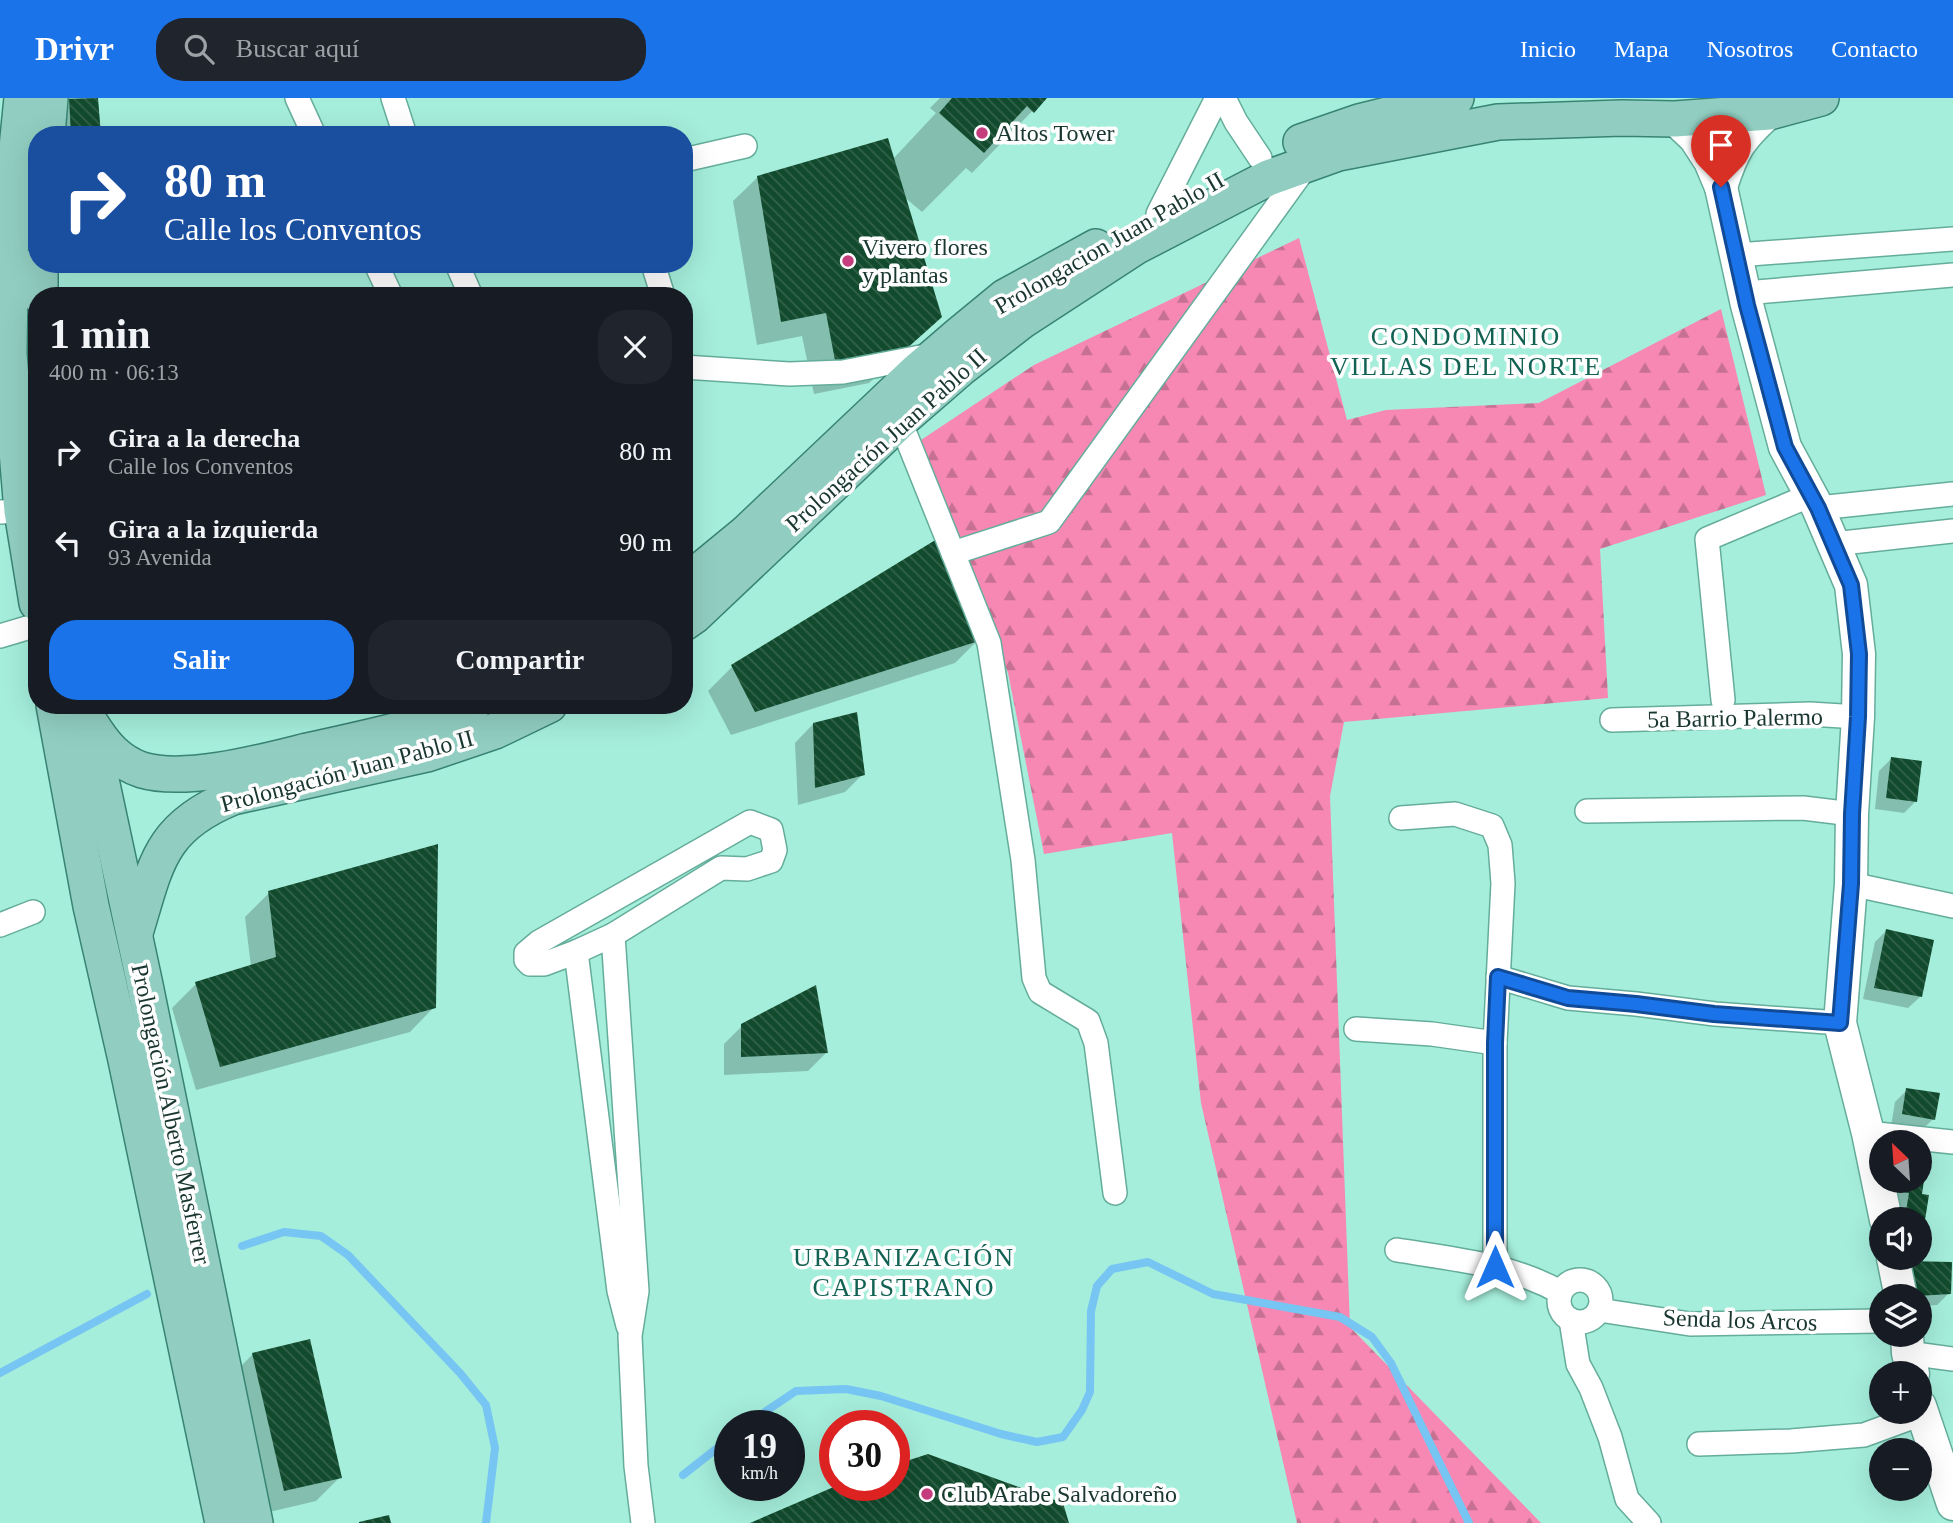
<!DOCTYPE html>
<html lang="es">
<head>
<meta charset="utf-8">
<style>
  :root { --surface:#171b24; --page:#20242c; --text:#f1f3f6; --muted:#9ea1a6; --accent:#1a73e8 }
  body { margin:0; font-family:"Times New Roman",serif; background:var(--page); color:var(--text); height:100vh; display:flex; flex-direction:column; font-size:26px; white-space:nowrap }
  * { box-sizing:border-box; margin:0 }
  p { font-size:23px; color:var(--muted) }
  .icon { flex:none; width:38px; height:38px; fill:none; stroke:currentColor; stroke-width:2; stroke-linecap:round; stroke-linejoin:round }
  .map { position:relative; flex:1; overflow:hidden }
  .details { position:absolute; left:28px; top:189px; width:665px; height:427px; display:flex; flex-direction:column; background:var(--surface); border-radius:28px; box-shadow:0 7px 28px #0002 }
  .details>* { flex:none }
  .banner { position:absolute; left:28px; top:28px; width:665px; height:147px; border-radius:28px; box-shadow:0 7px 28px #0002; background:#1a4fa0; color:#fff; overflow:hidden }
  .needle { width:46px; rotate:335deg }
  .buttons { position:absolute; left:1869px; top:1032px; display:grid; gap:14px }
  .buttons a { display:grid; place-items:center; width:63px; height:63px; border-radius:50%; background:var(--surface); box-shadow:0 7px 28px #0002; font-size:35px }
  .speed { position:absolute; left:714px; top:1312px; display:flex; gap:14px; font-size:35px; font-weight:700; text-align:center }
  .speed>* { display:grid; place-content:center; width:91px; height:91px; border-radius:50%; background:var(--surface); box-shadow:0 7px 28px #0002; line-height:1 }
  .speed small { font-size:18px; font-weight:400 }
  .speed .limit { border:10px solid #d22; background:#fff; color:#111 }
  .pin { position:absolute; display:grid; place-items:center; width:60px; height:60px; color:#fff; margin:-72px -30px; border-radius:50% 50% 50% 0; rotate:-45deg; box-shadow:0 0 7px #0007 }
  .pin .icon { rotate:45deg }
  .me { position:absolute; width:77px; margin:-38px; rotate:0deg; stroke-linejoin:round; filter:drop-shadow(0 0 5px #0008) }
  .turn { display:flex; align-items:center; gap:24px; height:147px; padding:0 21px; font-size:32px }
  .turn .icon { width:91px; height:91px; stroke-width:2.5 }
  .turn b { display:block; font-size:49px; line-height:60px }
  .round { display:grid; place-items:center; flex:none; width:74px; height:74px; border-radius:28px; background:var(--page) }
  .head { display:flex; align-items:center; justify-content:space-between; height:119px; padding:0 21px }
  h1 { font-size:42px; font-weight:600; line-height:52px }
  .cta { display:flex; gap:14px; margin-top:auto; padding:14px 21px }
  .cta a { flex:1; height:80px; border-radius:28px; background:var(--accent); color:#fff; font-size:28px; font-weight:600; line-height:80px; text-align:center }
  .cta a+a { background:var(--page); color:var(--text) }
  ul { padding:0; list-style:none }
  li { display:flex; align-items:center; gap:21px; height:91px; padding:0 21px }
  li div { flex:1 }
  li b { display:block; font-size:26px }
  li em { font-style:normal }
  header { display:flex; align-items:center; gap:42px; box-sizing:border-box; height:98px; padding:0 35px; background:var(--accent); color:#fff }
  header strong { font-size:33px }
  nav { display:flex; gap:38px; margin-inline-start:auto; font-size:24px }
  .search { width:490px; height:63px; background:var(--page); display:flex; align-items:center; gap:18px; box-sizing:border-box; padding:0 24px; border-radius:28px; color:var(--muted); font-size:26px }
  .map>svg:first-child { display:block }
  .forest { fill:url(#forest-firs) }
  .shadow { fill:#0003 }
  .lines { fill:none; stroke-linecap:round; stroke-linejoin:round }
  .stream { stroke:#77c5f3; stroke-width:8 }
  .building { fill:url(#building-back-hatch) }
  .street-casing { stroke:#65ad9b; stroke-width:26 }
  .secondary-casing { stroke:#65ad9b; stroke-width:35 }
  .primary-casing { stroke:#388474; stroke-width:38 }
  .street { stroke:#fff; stroke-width:23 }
  .secondary { stroke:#fff; stroke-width:32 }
  .primary { stroke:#91cec1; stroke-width:35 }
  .route-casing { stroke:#114b97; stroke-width:18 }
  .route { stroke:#1a73e8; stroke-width:12 }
  .poi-dot { fill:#c53d7c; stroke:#fefefe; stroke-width:2.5 }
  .labels { text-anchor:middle; stroke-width:7; stroke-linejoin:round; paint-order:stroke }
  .poi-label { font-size:24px; fill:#193730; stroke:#fefefe; text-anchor:start }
  .street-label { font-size:24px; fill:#193730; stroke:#fefefe }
  .neighbourhood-label { font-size:26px; letter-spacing:2px; fill:#116253; stroke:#fefefe }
</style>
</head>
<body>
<header>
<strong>Drivr</strong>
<div class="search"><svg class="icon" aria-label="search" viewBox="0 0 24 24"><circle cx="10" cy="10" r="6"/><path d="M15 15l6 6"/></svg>Buscar aquí</div>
<nav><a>Inicio</a><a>Mapa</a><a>Nosotros</a><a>Contacto</a></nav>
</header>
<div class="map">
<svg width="1953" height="1425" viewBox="0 0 1953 1425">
  <defs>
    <pattern id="forest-firs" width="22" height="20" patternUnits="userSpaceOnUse" patternTransform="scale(1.75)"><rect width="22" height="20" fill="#f688b3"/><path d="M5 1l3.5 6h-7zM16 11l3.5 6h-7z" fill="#c67092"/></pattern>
    <pattern id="building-back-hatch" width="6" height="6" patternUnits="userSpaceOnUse" patternTransform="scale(1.75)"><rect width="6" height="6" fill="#114a2d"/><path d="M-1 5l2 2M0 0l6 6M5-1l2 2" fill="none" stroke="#33624b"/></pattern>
  </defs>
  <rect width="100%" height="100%" fill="#a5eedb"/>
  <!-- forest -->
  <polygon class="forest" points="1299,140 1347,322 1386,312 1539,305 1721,211 1766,397 1600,451 1608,600 1344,624 1330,698 1350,1229 1541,1425 1297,1425 1201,1005 1172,735 1044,756 1008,575 921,342 1034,267"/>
  <!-- shadow -->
  <g class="shadow">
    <polygon points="65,0 96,0 99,37 52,37"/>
    <polygon points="940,0 1045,0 972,75 966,70 922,114 903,98 940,219 869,285 814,296 802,238 757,247 733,103 758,79 892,62 936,15 930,10"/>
    <polygon points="979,541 955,565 731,637 708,593 732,569"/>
    <polygon points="813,626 863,676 845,694 798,707 795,645"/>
    <polygon points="1891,661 1916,703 1904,715 1875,711 1879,673"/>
    <polygon points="269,795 434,909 410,934 196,992 172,910 196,886 251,869 245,819"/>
    <polygon points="1887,832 1920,899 1908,910 1863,901 1875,844"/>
    <polygon points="742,928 826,955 808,973 724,977 724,946"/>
    <polygon points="1907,992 1933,1021 1921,1033 1891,1028 1895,1004"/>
    <polygon points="1920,1063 1925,1064 1920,1098 1924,1121 1920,1125 1920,1122 1896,1122 1890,1083 1920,1083"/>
    <polygon points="1908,1165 1949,1195 1937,1207 1920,1208 1920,1199 1902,1199"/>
    <polygon points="253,1256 340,1379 316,1403 261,1416 229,1280"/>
  </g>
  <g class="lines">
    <!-- stream -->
    <g class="stream">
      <polyline points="242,1148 284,1134 321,1138 348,1157 460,1275 486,1307 495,1350 486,1425"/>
      <polyline points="0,1275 147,1196"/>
      <polyline points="744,1328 796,1293 846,1291 881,1298 1001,1336 1037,1344 1063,1339 1082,1312 1090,1294 1091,1213 1097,1188 1112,1171 1148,1164 1213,1196 1340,1219 1372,1239 1391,1265 1469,1425"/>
      <polyline points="683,1377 730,1340"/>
    </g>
  </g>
  <!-- building -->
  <g class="building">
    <polygon points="98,0 101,37 71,37 69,1"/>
    <polygon points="952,0 1047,0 1034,15 1027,8 984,55 939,15"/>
    <polygon points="888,40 942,219 895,261 837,273 826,215 781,224 757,78"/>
    <polygon points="937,441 982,542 755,614 731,567"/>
    <polygon points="857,614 865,677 815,690 813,625"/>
    <polygon points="1891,659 1922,663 1917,704 1886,700"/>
    <polygon points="438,746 436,910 220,969 195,884 276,859 268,793"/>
    <polygon points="1886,831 1934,842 1922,899 1874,890"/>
    <polygon points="816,887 828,955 741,959 741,926"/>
    <polygon points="1906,990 1940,995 1935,1022 1902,1016"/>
    <polygon points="1920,1061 1927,1062 1922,1096 1929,1097 1925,1122 1905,1119 1909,1095 1897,1093 1899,1083 1920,1083"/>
    <polygon points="1907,1163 1952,1164 1951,1196 1917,1198"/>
    <polygon points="310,1241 342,1380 284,1393 252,1255"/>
    <polygon points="928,1356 1063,1405 1069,1425 750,1425 836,1388 894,1388 894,1367"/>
    <polygon points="389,1417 391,1425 359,1425 359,1424"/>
  </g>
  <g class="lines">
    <!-- street casing -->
    <g class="street-casing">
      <g id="street">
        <polyline points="297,0 314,37"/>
        <polyline points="393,0 405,37"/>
        <polyline points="1224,0 1236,24 1260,60"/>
        <polyline points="684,62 745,48"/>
        <polyline points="1158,116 1217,0"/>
        <polyline points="1737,157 1953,141"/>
        <polyline points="376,166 391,198"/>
        <polyline points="457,166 471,198"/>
        <polyline points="653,166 663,198"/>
        <polyline points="1745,195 1953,177"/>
        <polyline points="684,269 789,276 843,274 931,257"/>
        <polyline points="900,323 953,455"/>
        <polyline points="1818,410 1953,396"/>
        <polyline points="0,414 22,413"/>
        <polyline points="1833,446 1953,433"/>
        <polyline points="0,538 37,527"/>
        <polyline points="1723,602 1707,441 1811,397"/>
        <polyline points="1612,622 1810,616 1858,619"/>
        <polyline points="1587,713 1803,710 1852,716"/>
        <polyline points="1401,720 1455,716 1492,728 1500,747 1503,785 1495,945 1495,1169"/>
        <polygon points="750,724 771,732 775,752 771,763 747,771 721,770 613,837 576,854 544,866 530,866 526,862 526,855 539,844"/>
        <polyline points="1851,786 1953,808"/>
        <polyline points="0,827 33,814"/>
        <polyline points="613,837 637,1193 630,1238 636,1368 643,1425"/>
        <polyline points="576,854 619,1193 628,1228"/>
        <polyline points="1498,879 1568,900 1636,906 1715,916 1840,925"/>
        <polyline points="1356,931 1432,936 1495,945"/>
        <polyline points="1868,1035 1953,1044"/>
        <polyline points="1115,1095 1096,945 1088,923 1040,894 1034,880 1023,762 989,545 953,455 1049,424 1307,67"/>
        <path d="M1397 1152C1453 1161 1510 1166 1560 1194"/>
        <circle cx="1580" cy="1203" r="21"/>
        <polyline points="1599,1212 1690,1226 1881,1223"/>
        <polyline points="1571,1222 1578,1266 1591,1290 1610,1339 1627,1401 1649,1425"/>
        <polyline points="1908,1255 1953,1261"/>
        <polyline points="1699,1346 1791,1343 1864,1337 1921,1316"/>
      </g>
    </g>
    <!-- secondary casing -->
    <g class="secondary-casing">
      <g id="secondary">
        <polyline points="1675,21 1695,40 1710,63 1721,89 1747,207 1785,349 1818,410 1851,487 1859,556 1858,619 1852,716 1851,786 1840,925 1868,1035 1886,1122"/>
        <path d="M1721 89C1733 51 1740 40 1769 14"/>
        <polyline points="1893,1160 1901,1199"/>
        <polyline points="1907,1237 1908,1255 1913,1276"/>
        <polyline points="1920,1308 1953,1406"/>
      </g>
    </g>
    <!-- primary casing -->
    <g class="primary-casing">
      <g id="primary">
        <polyline points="22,0 11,110 9,256 22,413 37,505"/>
        <polyline points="47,37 50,0"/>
        <polyline points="1301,44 1359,24 1456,0"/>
        <polyline points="40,198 40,166"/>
        <polyline points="684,486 746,435 917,273 960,236 1005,199 1096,149"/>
        <polyline points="684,525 694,518 900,323 961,270 1023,222 1135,149 1268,80 1338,55 1498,24 1622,20 1675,21 1769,14 1821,0"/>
        <polyline points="54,607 91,808 126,962 223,1425"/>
        <polyline points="85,607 145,887 255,1425"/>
        <path d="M91 626C104 647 118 664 142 672 186 685 263 664 307 653 344 645 381 637 417 627 436 622 454 614 473 607"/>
        <path d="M135 835C156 766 159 729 233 699L427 656 495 633 549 607"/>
      </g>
    </g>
    <!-- street -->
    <use href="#street" class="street"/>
    <!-- secondary -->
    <use href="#secondary" class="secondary"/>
    <!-- primary -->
    <use href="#primary" class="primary"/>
  </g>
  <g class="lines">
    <!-- route casing -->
    <g class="route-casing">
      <polyline id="route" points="1495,1169 1495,945 1498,879 1568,900 1636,906 1714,916 1840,925 1851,786 1852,716 1858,619 1859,556 1851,487 1818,410 1785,349 1747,207 1721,89"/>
    </g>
    <!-- route -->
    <use href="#route" class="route"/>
  </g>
  <!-- markers -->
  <g class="poi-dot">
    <circle cx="982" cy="35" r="7"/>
    <circle cx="848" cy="163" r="7"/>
    <circle cx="927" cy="1396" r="7"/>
  </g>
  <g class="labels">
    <!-- poi labels -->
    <g class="poi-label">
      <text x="996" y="43">Altos Tower</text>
      <text x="862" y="157">Vivero flores<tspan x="862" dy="28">y plantas</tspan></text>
      <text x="941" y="1404">Club Arabe Salvadoreño</text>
    </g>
    <!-- street labels -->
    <g class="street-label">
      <text transform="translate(1109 145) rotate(-30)" y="8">Prolongacion Juan Pablo II</text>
      <text transform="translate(886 342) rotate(-42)" y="8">Prolongación Juan Pablo II</text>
      <text transform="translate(1735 620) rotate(-1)" y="8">5a Barrio Palermo</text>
      <text transform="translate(347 673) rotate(-15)" y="8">Prolongación Juan Pablo II</text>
      <text transform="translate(171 1016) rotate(78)" y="8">Prolongación Alberto Masferrer</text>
      <text transform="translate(1740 1222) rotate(2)" y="8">Senda los Arcos</text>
    </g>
    <!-- neighbourhood labels -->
    <g class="neighbourhood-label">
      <text x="1466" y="247">CONDOMINIO<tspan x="1466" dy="30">VILLAS DEL NORTE</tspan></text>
      <text x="904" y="1168">URBANIZACIÓN<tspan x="904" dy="30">CAPISTRANO</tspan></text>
    </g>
  </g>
</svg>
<div class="buttons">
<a><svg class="needle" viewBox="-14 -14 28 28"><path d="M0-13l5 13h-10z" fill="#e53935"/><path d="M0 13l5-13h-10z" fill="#9ea1a6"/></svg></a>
<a><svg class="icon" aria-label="sound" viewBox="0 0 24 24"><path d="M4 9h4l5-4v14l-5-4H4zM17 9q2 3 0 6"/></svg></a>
<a><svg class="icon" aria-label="layers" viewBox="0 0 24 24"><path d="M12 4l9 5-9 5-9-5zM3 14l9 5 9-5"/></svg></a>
<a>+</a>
<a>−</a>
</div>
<div class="speed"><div>19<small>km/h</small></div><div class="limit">30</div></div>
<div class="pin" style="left:1721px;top:89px;background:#d93025"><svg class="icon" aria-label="arrive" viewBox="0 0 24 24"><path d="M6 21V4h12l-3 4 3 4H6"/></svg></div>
<svg class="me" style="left:1495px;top:1169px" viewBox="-20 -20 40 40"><path d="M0-17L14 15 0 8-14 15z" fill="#1a73e8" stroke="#fff" stroke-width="4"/></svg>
<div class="banner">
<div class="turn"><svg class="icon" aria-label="right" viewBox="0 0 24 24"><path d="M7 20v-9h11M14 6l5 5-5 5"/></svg><div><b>80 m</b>Calle los Conventos</div></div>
</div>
<section class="details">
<div class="head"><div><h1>1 min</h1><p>400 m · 06:13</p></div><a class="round"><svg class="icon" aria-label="close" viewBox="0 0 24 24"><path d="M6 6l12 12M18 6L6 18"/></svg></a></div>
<ul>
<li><svg class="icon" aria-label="right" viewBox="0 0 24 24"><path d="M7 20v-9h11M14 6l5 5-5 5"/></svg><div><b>Gira a la derecha</b><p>Calle los Conventos</p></div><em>80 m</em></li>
<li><svg class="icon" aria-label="left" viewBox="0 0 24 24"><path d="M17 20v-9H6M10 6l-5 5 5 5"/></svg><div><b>Gira a la izquierda</b><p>93 Avenida</p></div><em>90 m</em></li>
</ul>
<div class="cta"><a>Salir</a><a>Compartir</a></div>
</section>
</div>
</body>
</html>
